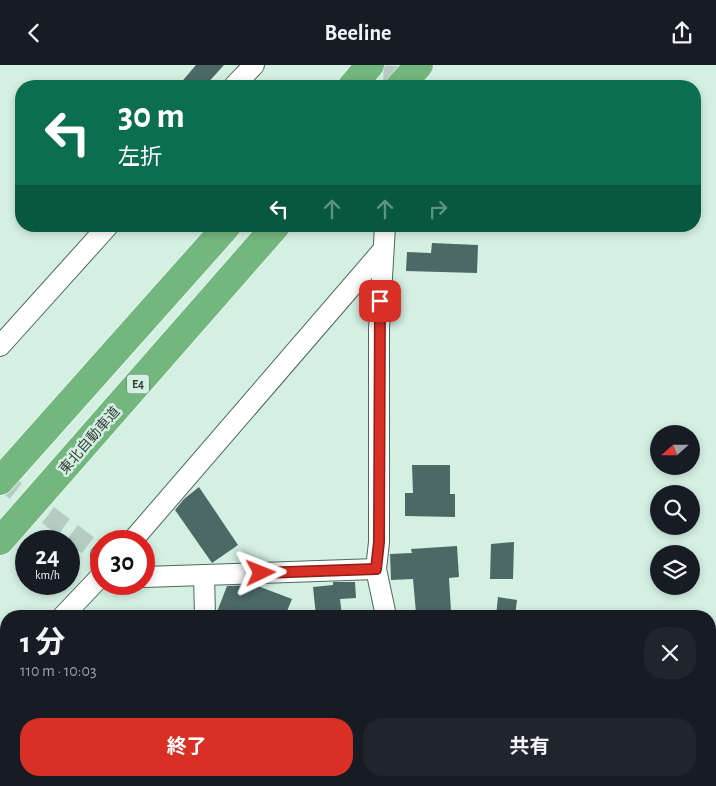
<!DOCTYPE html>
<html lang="ja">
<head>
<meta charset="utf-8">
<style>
  :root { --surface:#171b24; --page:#20242c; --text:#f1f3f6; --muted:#9ea1a6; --accent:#d93025 }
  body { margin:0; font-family:"Alegreya Sans","Noto Sans JP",sans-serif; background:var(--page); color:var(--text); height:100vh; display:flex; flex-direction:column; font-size:19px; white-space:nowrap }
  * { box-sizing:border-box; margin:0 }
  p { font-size:16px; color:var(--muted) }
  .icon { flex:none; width:28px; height:28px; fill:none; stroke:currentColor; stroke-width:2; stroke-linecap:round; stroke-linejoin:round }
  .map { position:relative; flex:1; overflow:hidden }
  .details { position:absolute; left:0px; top:545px; width:716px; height:176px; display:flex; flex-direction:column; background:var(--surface); border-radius:20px 20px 0 0; box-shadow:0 2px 8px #0003 }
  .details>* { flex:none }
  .hud { position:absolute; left:15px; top:15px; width:686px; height:152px; border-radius:20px; box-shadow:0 2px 8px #0003; background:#0b6e4f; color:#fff; overflow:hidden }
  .needle { width:32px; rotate:249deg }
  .tools { position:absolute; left:650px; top:360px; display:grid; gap:10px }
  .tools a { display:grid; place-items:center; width:50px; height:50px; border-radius:50%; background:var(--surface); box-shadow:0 2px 8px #0003; font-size:25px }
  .speed { position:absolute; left:15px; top:465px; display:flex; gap:10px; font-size:25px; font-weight:700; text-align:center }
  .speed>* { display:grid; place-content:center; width:65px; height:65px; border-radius:50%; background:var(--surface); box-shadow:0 2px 8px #0003; line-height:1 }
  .speed small { font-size:12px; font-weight:400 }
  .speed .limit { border:8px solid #d22; background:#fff; color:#111 }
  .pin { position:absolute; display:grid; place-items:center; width:42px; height:42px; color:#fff; margin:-21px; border-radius:10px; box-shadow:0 2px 8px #0006 }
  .me { position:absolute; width:55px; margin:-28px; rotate:88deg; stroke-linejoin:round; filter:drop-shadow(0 0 4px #0008) }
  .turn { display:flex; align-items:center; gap:18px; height:105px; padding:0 20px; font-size:22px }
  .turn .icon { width:65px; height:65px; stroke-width:2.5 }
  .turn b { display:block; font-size:35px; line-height:42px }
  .lanes { display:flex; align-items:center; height:48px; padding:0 20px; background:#0003; justify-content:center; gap:25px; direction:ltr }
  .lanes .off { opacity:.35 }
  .round { display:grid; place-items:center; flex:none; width:52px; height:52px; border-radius:20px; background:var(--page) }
  .head { display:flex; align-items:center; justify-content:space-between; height:85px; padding:0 20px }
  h1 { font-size:30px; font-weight:700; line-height:38px }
  .cta { display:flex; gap:10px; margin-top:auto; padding:10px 20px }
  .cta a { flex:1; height:58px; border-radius:20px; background:var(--accent); color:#fff; font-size:20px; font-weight:700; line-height:58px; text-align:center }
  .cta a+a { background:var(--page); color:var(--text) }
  header { display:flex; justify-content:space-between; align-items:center; height:65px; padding:0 20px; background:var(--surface); font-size:22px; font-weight:700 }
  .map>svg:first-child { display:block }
  .building { fill:#4c6965 }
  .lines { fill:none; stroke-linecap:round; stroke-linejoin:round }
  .street-tunnel { stroke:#b4ccc1; stroke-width:20; stroke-dasharray:20 10; stroke-linecap:butt }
  .street-casing { stroke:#4f685d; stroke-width:22 }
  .highway-casing { stroke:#fff; stroke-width:29 }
  .street { stroke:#fff; stroke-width:20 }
  .highway { stroke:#74b77e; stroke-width:28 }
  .route-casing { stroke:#8d1f18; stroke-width:12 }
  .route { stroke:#d93025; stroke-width:9 }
  .labels { text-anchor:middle; stroke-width:5; stroke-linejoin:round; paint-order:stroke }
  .shield { fill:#d4f0e3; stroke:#63736c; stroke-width:1 }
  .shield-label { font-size:12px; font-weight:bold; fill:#333e39 }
  .street-label { font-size:14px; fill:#333e39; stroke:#d4f0e3 }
</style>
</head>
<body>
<header><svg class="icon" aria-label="back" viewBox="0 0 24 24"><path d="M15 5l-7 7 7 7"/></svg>Beeline<svg class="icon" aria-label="share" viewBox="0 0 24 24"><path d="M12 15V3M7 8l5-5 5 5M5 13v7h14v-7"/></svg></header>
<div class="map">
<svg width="716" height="721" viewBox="0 0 716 721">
  <rect width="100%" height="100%" fill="#d4f0e3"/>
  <!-- building -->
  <g class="building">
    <polygon points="196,0 224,0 205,21 178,21"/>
    <polygon points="432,178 478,180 477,208 406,206 407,187 431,188"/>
    <polygon points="412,400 450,400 450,429 455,429 455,452 405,451 405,428 413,428"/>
    <polygon points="199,422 238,480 212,498 175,445 184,434"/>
    <polygon points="514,477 513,514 490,514 491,479"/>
    <polygon points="457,481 459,512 449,513 451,546 416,548 413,514 391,515 390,489 412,488 411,484"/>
    <polygon points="333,517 355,517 356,533 340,534 342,551 316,551 313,522 333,520"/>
    <polygon points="255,520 292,534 285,551 217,551 217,547 227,521"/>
    <polygon points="498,532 517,535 515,551 496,551"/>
  </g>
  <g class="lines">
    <!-- street-tunnel -->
    <g class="street-tunnel">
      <polyline points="393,21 394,0"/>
      <polyline points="0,414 101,490"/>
    </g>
    <!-- street casing -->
    <g class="street-casing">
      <g id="street">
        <polyline points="234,21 254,0"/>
        <polyline points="385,161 379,264 379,477 376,504 386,551"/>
        <polyline points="0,281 108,161"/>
        <polyline points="132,476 383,185"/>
        <polyline points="101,490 101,491"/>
        <polyline points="204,510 205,551"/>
        <polyline points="144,512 376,504"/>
        <polyline points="63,551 101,511"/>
        <polyline points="0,620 6,613"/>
        <polyline points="515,715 520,721"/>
        <polyline points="94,721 101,715"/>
        <polyline points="403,721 405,715"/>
      </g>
    </g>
    <!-- highway casing -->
    <g class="highway-casing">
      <g id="highway">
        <polyline points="352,21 370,0"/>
        <polyline points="400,21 419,0"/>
        <polyline points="0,416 227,161"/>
        <polyline points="0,476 276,161"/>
      </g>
    </g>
    <!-- street -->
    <use href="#street" class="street"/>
    <!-- highway -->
    <use href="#highway" class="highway"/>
  </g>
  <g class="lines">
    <!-- route casing -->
    <g class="route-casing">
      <polyline id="route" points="261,508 376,504 379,477 380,236"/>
    </g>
    <!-- route -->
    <use href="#route" class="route"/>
  </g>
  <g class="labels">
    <!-- shield labels -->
    <rect class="shield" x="127" y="309.5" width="22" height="19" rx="4"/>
    <g class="shield-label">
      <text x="138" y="323">E4</text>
    </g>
    <!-- street labels -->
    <g class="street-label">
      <text transform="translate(89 375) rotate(-49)" y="5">東北自動車道</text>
    </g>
  </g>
</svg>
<div class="tools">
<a><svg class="needle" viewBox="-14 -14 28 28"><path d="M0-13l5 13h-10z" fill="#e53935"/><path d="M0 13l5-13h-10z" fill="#9ea1a6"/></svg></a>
<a><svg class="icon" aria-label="search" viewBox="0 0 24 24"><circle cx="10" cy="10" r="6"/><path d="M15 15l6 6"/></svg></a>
<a><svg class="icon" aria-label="layers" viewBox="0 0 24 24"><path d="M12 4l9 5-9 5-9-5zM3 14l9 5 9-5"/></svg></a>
</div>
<div class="speed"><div>24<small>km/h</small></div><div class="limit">30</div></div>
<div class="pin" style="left:380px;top:236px;background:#d93025"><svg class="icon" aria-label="arrive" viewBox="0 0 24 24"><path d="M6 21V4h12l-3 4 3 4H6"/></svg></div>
<svg class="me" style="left:261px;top:508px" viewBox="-20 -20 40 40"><path d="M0-17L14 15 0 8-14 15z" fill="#d93025" stroke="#fff" stroke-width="4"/></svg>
<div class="hud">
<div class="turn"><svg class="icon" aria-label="left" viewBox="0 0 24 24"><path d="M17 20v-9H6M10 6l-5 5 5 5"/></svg><div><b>30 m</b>左折</div></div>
<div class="lanes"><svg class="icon" aria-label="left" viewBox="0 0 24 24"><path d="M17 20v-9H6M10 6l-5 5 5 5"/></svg><svg class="icon off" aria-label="ahead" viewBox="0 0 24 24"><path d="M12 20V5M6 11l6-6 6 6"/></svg><svg class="icon off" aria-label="ahead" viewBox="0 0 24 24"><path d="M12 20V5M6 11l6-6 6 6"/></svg><svg class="icon off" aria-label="right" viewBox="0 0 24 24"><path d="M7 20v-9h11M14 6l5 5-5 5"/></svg></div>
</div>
<section class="details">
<div class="head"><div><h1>1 分</h1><p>110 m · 10:03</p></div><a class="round"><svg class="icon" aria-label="close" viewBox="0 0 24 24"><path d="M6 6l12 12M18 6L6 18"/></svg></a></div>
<div class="cta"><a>終了</a><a>共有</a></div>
</section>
</div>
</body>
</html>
